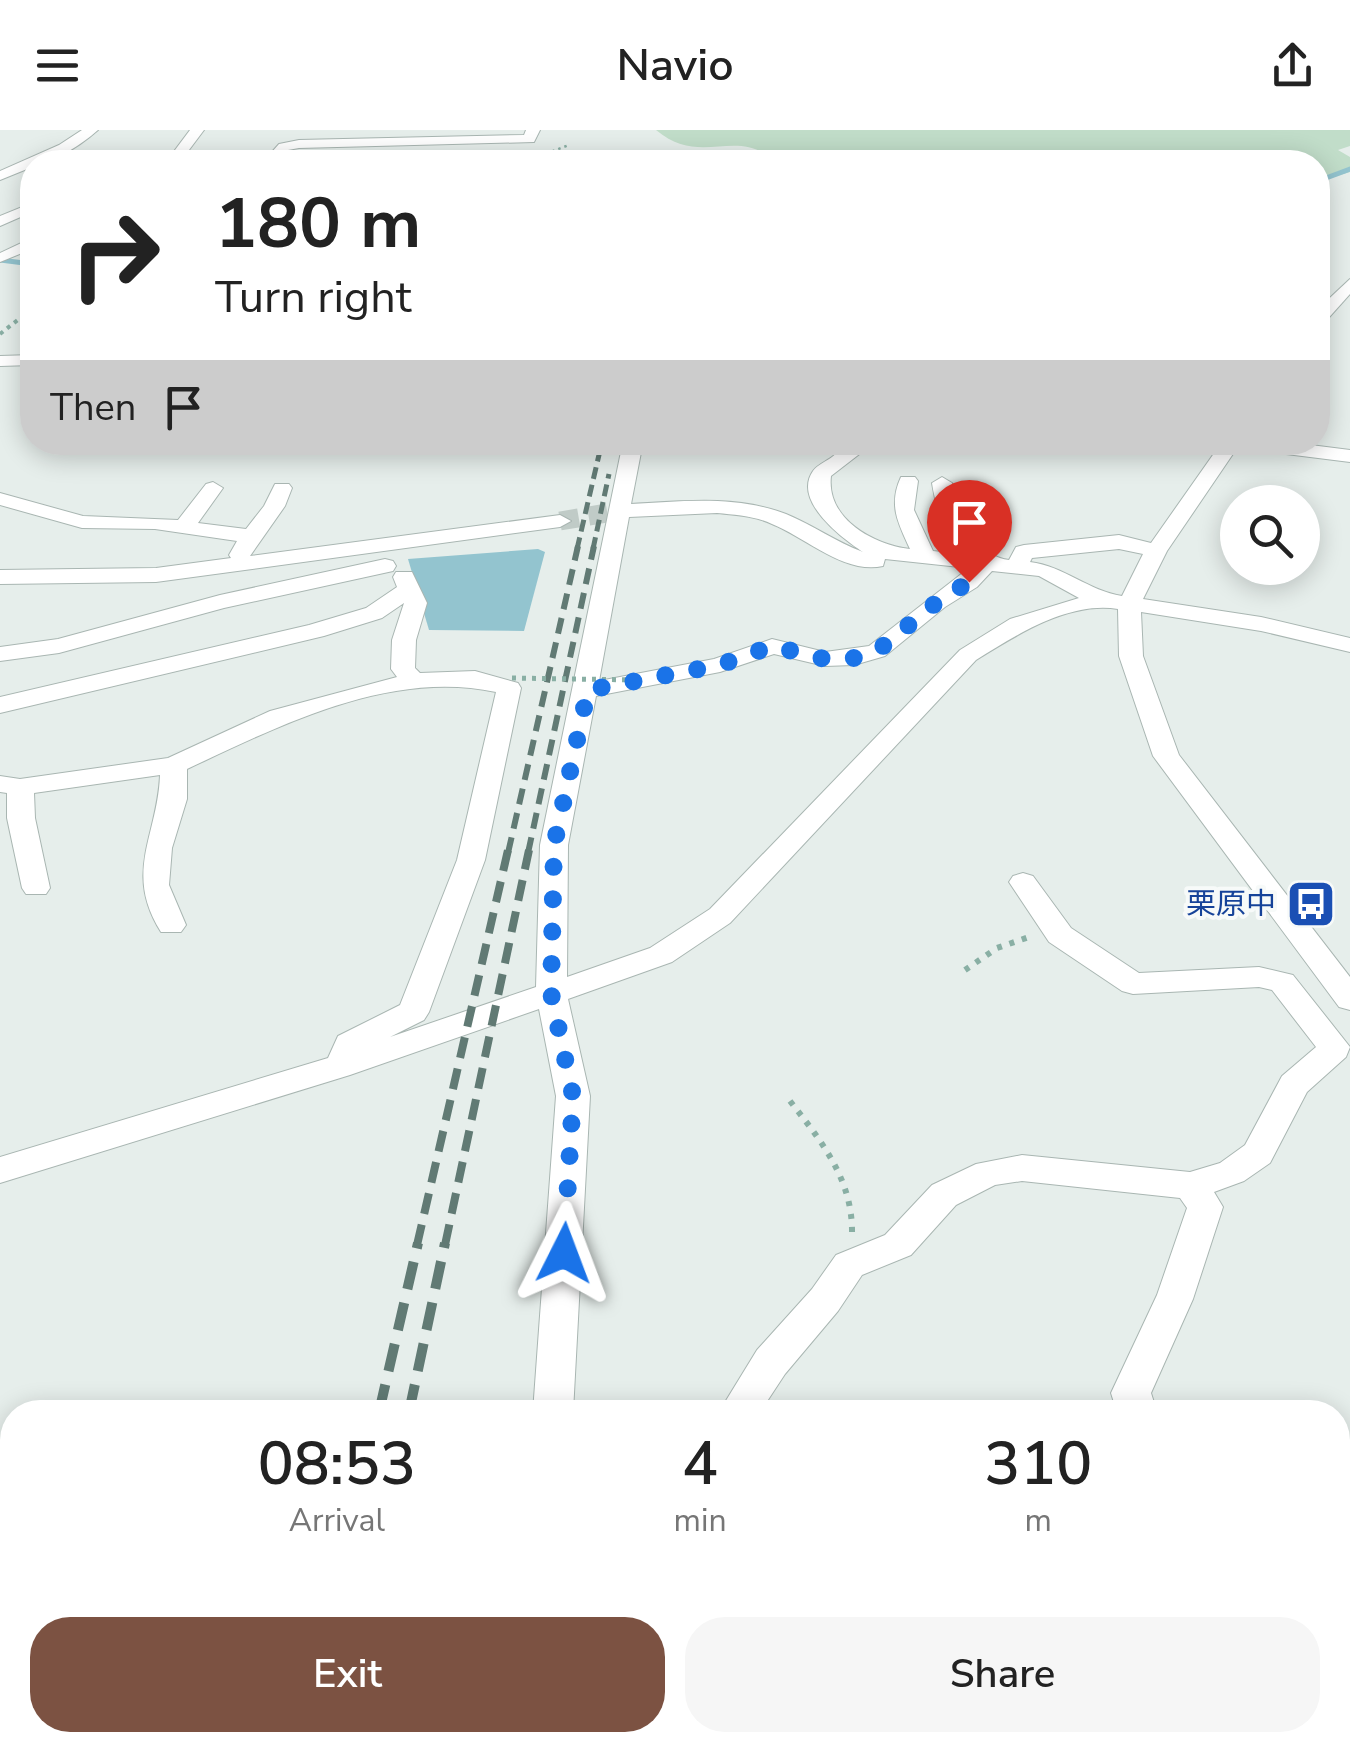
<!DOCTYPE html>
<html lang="en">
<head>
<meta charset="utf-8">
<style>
  :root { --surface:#fff; --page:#f6f6f6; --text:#222; --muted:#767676; --accent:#7c5242 }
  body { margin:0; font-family:"Nunito Sans","Noto Sans JP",sans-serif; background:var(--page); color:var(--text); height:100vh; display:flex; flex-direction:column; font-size:38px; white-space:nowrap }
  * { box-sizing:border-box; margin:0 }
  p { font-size:32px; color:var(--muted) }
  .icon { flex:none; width:55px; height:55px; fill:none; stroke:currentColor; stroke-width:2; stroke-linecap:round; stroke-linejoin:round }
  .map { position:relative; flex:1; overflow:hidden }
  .sheet { position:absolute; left:0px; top:1270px; width:1350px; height:352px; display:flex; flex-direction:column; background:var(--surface); border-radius:40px 40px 0 0; box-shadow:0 5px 25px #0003 }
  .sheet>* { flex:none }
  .guide { position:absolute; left:20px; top:20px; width:1310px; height:305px; border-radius:40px; box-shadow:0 5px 25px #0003; background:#fff; color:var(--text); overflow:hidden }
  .controls { position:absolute; left:1220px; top:355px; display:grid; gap:20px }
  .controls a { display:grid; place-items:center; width:100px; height:100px; border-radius:50%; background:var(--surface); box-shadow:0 5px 25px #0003; font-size:50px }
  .pin { position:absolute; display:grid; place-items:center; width:85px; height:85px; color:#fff; margin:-102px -42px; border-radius:50% 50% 50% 0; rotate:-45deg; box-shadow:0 0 10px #0007 }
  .pin .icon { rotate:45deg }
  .me { position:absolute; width:110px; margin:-55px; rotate:3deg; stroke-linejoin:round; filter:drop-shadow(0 0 8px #0008) }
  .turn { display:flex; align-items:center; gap:35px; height:210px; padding:0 30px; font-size:45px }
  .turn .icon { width:130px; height:130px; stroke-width:2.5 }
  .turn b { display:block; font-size:70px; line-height:85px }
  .then { display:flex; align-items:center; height:95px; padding:0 30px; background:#0003; gap:20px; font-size:38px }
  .eta { display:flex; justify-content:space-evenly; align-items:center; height:170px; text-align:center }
  .eta b { font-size:60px; font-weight:600; line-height:70px }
  .cta { display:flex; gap:20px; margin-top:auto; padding:20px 30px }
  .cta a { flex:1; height:115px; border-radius:40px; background:var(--accent); color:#fff; font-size:40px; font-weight:600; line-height:115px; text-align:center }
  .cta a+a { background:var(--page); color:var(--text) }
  header { display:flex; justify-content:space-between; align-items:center; height:130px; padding:0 30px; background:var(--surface); font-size:45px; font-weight:600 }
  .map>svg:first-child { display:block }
  .green { fill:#c1ddc9 }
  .water { fill:#93c4cf }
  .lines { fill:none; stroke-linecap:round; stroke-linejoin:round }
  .stream-far1 { stroke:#93c4cf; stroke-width:5 }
  .stream { stroke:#93c4cf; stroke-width:14 }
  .minor-tunnel { stroke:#c0cbc7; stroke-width:19; stroke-dasharray:19 10; stroke-linecap:butt }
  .minor-casing { stroke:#a9b6b2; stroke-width:2 }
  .path-far2 { stroke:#89afa4; stroke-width:2.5; stroke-dasharray:2.5 4; stroke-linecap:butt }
  .path-far1 { stroke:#89afa4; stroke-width:4; stroke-dasharray:4 5; stroke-linecap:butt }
  .path { stroke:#89afa4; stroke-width:6; stroke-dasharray:5 8; stroke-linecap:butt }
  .minor { fill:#fff; fill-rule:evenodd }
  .rail-far3 { stroke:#617a74; stroke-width:5; stroke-dasharray:12 6; stroke-linecap:butt }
  .rail-far2 { stroke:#617a74; stroke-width:6; stroke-dasharray:16 9; stroke-linecap:butt }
  .rail-far1 { stroke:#617a74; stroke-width:8; stroke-dasharray:21 11; stroke-linecap:butt }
  .rail { stroke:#617a74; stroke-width:10; stroke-dasharray:28 14; stroke-linecap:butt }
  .path-bridge { stroke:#89afa4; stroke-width:5; stroke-dasharray:4 6; stroke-linecap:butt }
  .wall { fill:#a2ada9 }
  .route { stroke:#1a73e8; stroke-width:18; stroke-dasharray:0 32.4 }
  .labels { text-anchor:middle; stroke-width:8; stroke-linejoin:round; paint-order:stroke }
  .transit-label { font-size:30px; fill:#164399; stroke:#f7faf9; text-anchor:end }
</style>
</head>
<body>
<header><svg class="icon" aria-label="menu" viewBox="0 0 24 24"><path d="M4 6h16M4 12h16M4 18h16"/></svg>Navio<svg class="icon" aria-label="share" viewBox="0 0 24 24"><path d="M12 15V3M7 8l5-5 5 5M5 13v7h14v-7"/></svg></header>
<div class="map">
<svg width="1350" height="1621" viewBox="0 0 1350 1621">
  <rect width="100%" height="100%" fill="#e6eeeb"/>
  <!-- green -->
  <path class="green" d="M656 0H1350V16L1338 20 1350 27V42L1327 49 1318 48V32H766L768 26C732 0 699 36 656 0Z"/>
  <!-- water -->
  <polygon class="water" points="538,419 545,422 524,501 429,500 408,429"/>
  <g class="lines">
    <!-- stream-far1 -->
    <g class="stream-far1">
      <polyline points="1318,51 1350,39"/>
      <polyline points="0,130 32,134"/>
    </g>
    <!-- stream -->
    <g class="stream">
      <polyline points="0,1455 12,1510"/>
      <polyline points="0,1617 9,1601 12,1580"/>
    </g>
    <!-- minor-tunnel -->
    <polyline class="minor-tunnel" points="560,391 619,381"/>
    <!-- minor casing -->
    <g class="minor-casing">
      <g id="minor">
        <path d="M82 0H98C81 15 56 32 32 32V37L0 50V41L59 15Z"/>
        <polygon points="190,0 204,0 180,32 166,32"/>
        <polygon points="526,0 540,0 534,12 299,18 288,20 277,32 263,32 279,14 299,10 524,5"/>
        <polygon points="32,73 32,82 0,96 0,86"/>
        <polygon points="32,108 32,119 0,132 0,123"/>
        <polygon points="1350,149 1350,164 1324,193 1318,194 1318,179"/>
        <polygon points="32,225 32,235 0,236 0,226"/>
        <path d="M623 312H643L631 374C683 371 737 365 786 384 813 395 836 412 863 422 843 409 792 371 813 341 817 335 827 331 832 327 848 315 856 312 875 312L831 346C826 389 874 415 910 419 898 393 888 375 901 347H915L918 351 914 380 933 421 968 425C948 404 936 382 932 353L942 347 952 353C957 383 975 426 1009 430L1016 417 1024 415 1119 405 1151 413 1222 312H1287L1350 320V332L1237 318 1167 421 1143 469 1261 487 1350 508V522L1261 501 1141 482 1143 526 1179 625 1350 847V880L1339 877 1153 626 1119 526 1118 479C1069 471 1016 505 976 530L730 793 672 832 568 869 590 966 573 1282H533L556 966 539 879 350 945 0 1053V1027L328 928 338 906 400 875 457 730 496 562C390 539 281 595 187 639V669L172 718 169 755 186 795 181 802H161C123 742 158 705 160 645L34 663 35 688 50 758 46 764H26L22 758 7 688V663L0 662V646L20 649 168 628 270 581 397 547 391 539 392 510 404 473 382 488 324 506 0 583V567L309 495 366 478 397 457 393 447 396 442H412L427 473 416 510 415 538 420 543 475 541 518 553 521 558 485 730 429 882 424 890 390 907 536 857 540 715ZM717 383C736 385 755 386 772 394 805 407 845 445 883 436L885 429 969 438 869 516 825 522 772 509 714 529 599 551 629 387ZM1119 419 1143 424 1122 466C1089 461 1064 436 1030 432L1032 428ZM992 441 1039 446 1079 468 1010 489 960 520 710 779 650 818 567 847 568 715 596 566 720 542 774 524 825 536 854 535 885 526 945 477 977 457Z"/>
        <polygon points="213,352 223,358 198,393 246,399 264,376 275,354 289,354 292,358 285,376 250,426 560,385 571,391 560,397 156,452 0,454 0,440 156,438 231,428 229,425 237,411 155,399 82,398 0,375 0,363 83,386 178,390 206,354"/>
        <polygon points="385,429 393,431 396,436 393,441 224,478 59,523 0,531 0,517 58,509 220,465"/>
        <polygon points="1023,743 1033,746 1071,798 1139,843 1259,837 1293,845 1350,917 1346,927 1307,962 1270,1033 1244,1051 1214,1062 1223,1077 1193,1169 1151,1263 1157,1282 1117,1282 1111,1263 1157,1165 1187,1078 1180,1068 1022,1051 995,1055 956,1075 911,1125 862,1145 838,1181 785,1244 760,1282 719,1282 757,1220 812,1159 836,1125 885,1105 932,1055 976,1034 1022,1025 1190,1042 1220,1033 1245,1015 1282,946 1316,917 1272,860 1259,857 1133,864 1122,861 1049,812 1009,752 1013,746"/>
        <polygon points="0,1346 12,1351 12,1420 0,1415"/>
        <polygon points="1350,1367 1350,1405 1338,1409 1338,1371"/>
        <polygon points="12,1593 12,1610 51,1610 47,1621 0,1621"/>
        <polygon points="437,1610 483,1610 479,1621 433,1621"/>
        <polygon points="792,1610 863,1610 859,1621 788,1621"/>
        <polygon points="931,1610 979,1610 983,1621 935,1621"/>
      </g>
    </g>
    <!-- path-far2 -->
    <g class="path-far2">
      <polyline points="540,26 569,15"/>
      <polyline points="26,184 32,179"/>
    </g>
    <!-- path-far1 -->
    <polyline class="path-far1" points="0,204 29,181"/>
    <!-- path -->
    <g class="path">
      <polyline points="965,840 997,818 1029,807"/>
      <path d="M790 971C822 1012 853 1050 852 1104"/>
    </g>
    <!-- minor -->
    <use href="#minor" class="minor"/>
    <!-- rail-far3 -->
    <g class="rail-far3">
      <polyline points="577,419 602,312"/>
      <polyline points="593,419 609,344"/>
    </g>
    <!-- rail-far2 -->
    <g class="rail-far2">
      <polyline points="508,723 578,416"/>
      <polyline points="528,723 594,416"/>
    </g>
    <!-- rail-far1 -->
    <g class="rail-far1">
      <polyline points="417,1115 508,720"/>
      <polyline points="445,1115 529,720"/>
    </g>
    <!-- rail -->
    <g class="rail">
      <polyline points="379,1282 418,1113"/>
      <polyline points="409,1282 445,1113"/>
      <polyline points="300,1621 303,1610"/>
      <polyline points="336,1621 339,1610"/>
    </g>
    <!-- path-bridge -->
    <polyline class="path-bridge" points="512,548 636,550"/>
  </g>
  <!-- wall -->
  <polygon class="wall" points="92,1610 129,1610 128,1615 94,1613"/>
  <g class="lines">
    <!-- route -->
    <polyline class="route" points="564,1123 573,966 551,863 554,715 588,560 720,535 772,516 825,529 854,528 877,521 937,472 969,452"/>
  </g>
  <!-- icons -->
  <defs>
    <g id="bus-square" transform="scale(2.5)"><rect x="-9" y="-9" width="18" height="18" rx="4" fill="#1a4fb4" stroke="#f7faf9"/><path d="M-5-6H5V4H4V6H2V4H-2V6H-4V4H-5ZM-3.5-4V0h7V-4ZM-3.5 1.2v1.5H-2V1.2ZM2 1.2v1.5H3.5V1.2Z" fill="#fff"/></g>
  </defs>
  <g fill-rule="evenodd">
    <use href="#bus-square" x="1311" y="774"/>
  </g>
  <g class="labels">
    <!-- transit labels -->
    <g class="transit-label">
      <text x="1276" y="784">栗原中</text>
    </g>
  </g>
</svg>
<div class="controls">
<a><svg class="icon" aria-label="search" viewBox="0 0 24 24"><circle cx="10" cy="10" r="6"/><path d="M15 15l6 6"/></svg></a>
</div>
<div class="pin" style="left:969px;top:452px;background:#d93025"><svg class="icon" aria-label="arrive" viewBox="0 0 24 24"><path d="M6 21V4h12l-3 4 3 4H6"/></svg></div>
<svg class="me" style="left:564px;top:1123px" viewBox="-20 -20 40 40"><path d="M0-17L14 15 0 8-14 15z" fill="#1a73e8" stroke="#fff" stroke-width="4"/></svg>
<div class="guide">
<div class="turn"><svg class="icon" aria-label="right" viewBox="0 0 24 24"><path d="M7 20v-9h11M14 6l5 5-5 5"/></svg><div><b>180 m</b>Turn right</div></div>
<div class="then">Then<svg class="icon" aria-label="arrive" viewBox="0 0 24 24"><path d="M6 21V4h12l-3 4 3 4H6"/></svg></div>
</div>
<section class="sheet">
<div class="eta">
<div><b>08:53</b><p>Arrival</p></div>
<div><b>4</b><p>min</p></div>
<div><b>310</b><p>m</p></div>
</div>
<div class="cta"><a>Exit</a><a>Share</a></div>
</section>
</div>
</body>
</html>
